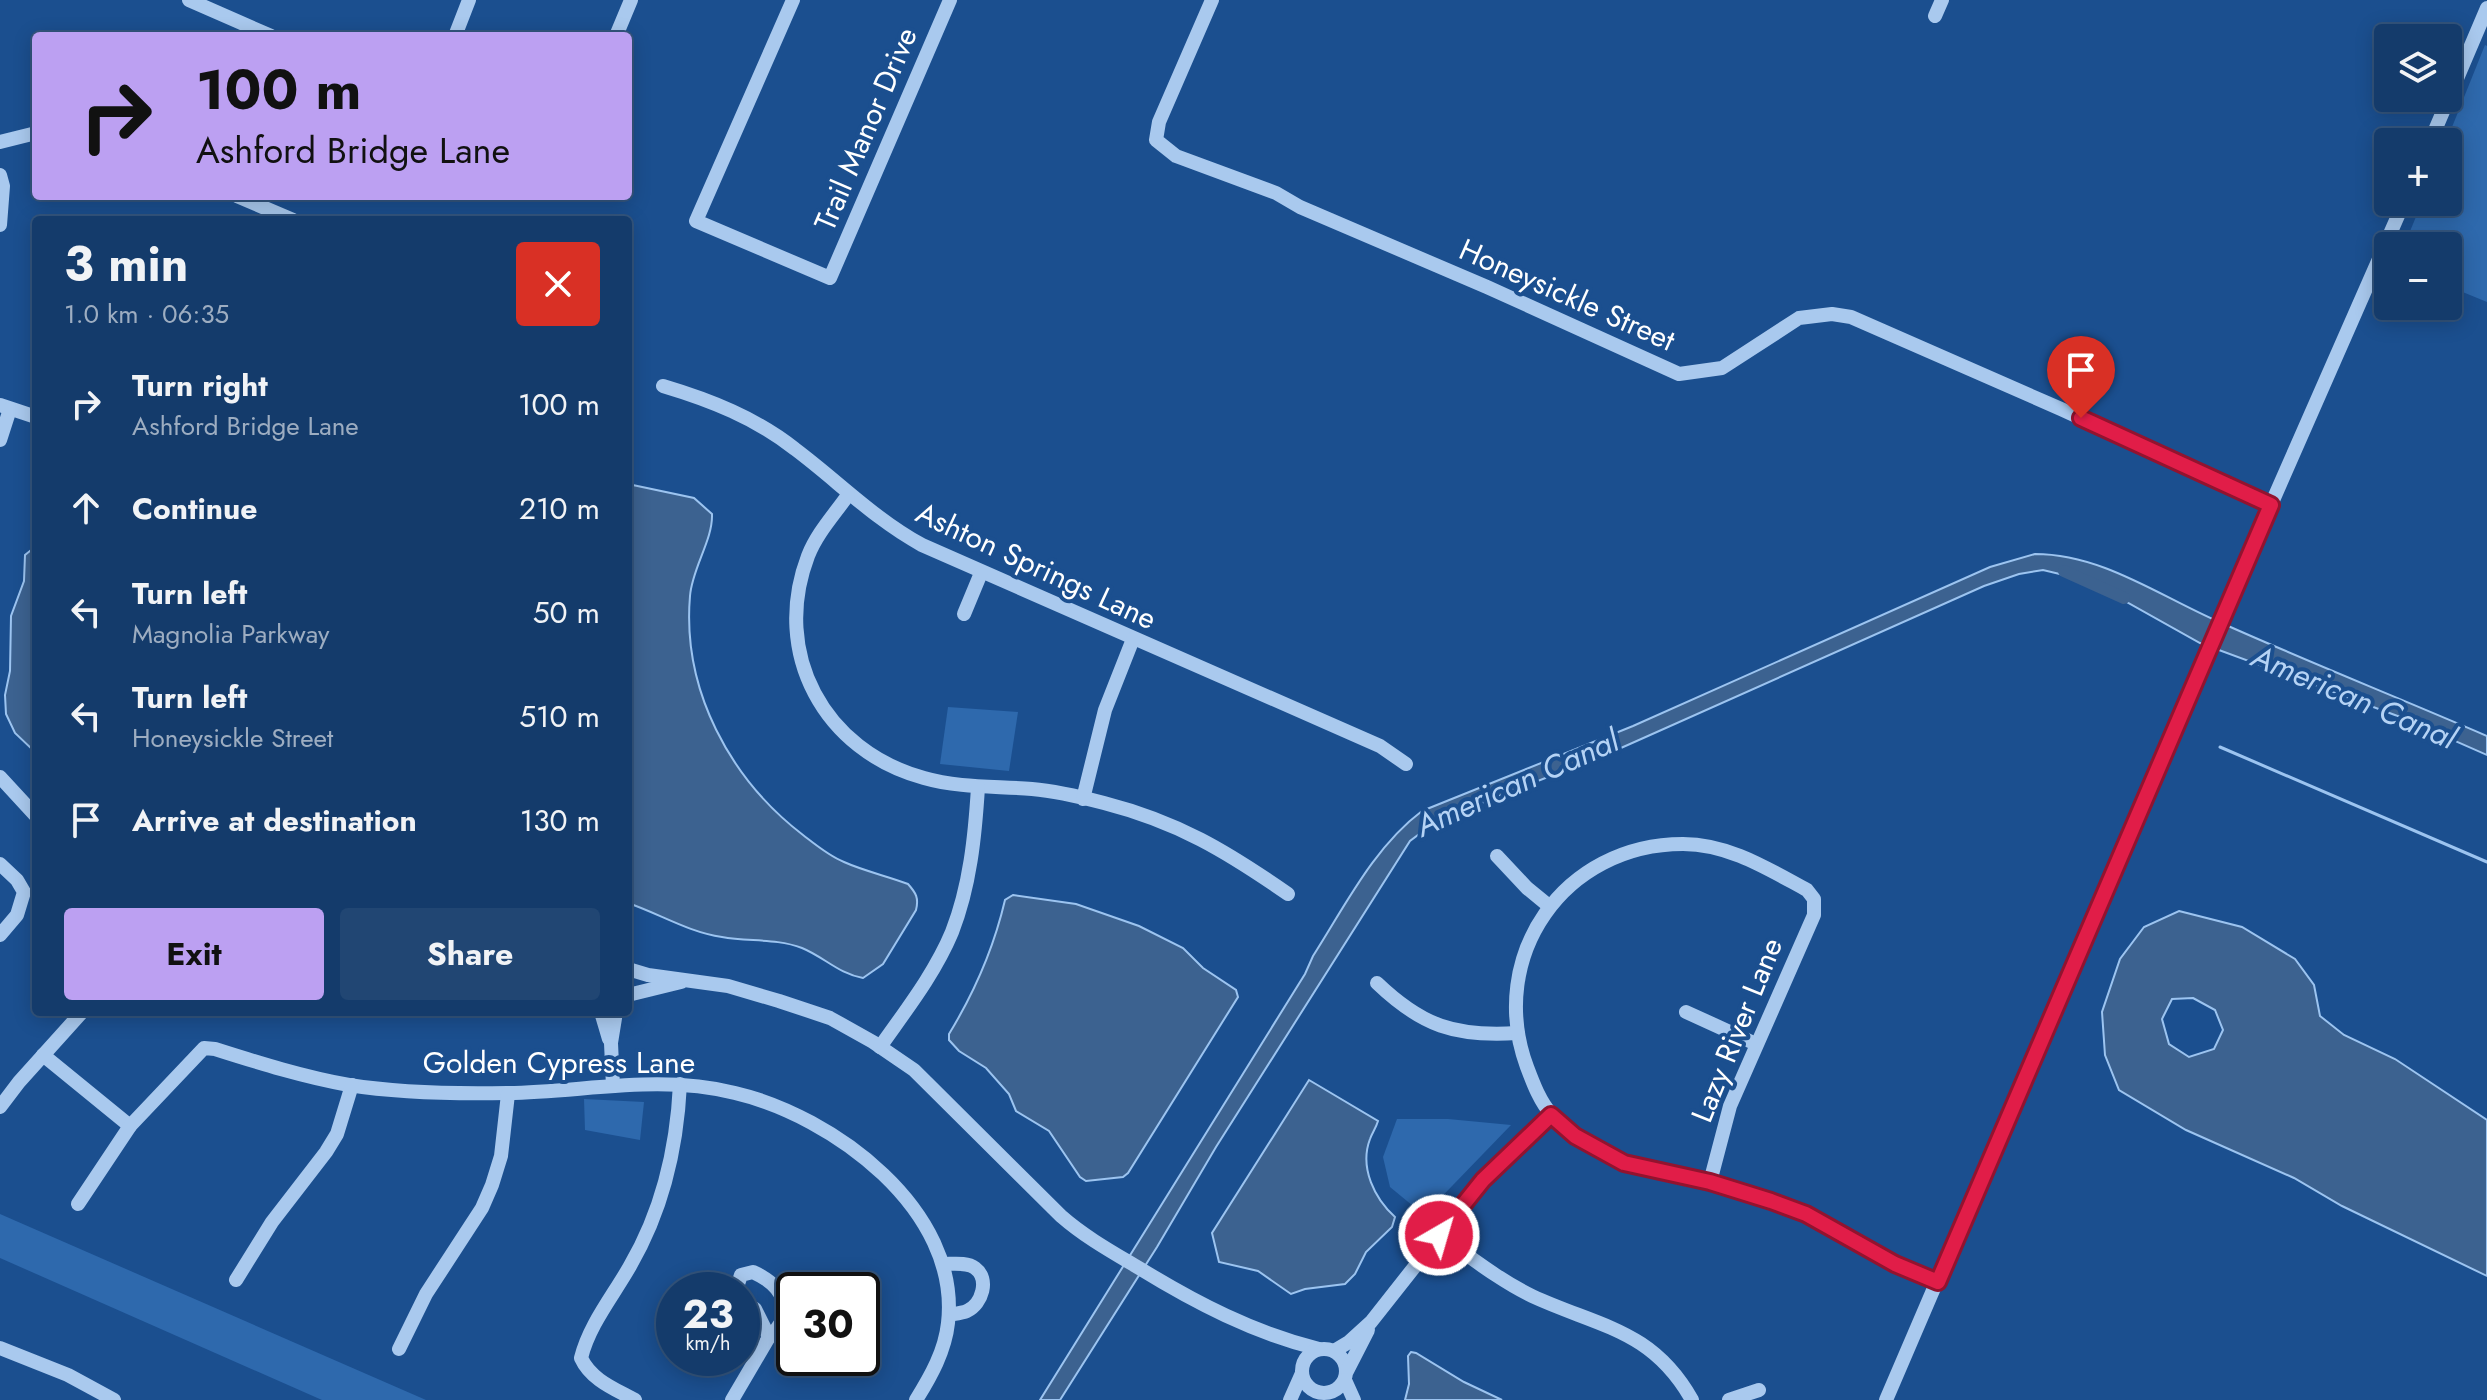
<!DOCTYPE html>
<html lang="en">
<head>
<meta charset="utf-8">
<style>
  :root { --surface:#143b6b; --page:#214673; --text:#f1f3f6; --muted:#9dadc1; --line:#33557e; --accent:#bca0f2 }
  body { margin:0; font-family:Jost,sans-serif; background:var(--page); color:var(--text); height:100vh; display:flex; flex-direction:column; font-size:30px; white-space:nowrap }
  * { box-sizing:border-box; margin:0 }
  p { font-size:26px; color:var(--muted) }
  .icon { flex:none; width:44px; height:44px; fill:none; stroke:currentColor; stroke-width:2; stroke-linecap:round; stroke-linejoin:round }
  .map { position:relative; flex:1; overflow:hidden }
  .sheet { position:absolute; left:32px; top:216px; width:600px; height:800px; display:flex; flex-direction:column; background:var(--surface); border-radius:8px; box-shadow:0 4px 20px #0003,0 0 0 2px var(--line) }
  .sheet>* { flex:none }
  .guide { position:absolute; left:32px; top:32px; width:600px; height:168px; border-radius:8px; box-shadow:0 4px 20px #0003,0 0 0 2px var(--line); background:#bca0f2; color:#111; overflow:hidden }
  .fabs { position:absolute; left:2374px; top:24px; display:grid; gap:16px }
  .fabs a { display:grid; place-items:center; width:88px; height:88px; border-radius:8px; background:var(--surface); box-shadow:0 4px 20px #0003,0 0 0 2px var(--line); font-size:40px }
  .speed { position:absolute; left:656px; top:1272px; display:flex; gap:16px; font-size:40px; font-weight:700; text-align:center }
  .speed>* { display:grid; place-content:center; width:104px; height:104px; border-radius:50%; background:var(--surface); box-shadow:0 4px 20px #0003,0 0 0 2px var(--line); line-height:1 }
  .speed small { font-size:20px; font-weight:400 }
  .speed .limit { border:4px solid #111; border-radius:12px; background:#fff; color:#111 }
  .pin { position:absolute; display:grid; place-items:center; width:68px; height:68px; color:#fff; margin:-82px -34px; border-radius:50% 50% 50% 0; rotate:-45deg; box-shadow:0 0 8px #0007 }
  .pin .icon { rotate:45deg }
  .me { position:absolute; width:88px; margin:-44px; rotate:38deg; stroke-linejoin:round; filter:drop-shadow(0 0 6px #0008) }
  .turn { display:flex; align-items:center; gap:28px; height:168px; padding:0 32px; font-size:36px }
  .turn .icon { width:104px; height:104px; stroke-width:2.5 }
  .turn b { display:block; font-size:56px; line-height:68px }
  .round { display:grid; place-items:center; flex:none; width:84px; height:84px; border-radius:8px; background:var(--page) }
  .summary { display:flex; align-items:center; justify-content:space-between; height:136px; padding:0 32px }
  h1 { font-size:48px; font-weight:700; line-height:60px }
  .cta { display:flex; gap:16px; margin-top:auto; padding:16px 32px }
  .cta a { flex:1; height:92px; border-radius:8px; background:var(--accent); color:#111; font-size:32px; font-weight:700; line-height:92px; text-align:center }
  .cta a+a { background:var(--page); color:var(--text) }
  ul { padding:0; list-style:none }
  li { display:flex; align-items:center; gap:24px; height:104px; padding:0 32px }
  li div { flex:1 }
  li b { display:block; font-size:30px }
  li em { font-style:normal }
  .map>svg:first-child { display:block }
  .green { fill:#2e69ad }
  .water { fill:#3c6290; stroke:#9cc4f0; stroke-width:2; fill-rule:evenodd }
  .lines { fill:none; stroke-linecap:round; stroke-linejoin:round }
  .stream { stroke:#9cc4f0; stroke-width:3 }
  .canal { stroke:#3c6290; stroke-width:12 }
  .minor { stroke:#a9c9ee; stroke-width:14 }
  .route-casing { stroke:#92132f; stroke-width:20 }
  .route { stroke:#e11d48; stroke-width:14 }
  .labels { text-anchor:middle; stroke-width:8; stroke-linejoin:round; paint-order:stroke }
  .street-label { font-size:30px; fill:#fff; stroke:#1b4f8f }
  .water-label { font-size:32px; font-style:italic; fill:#b5d3f5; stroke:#1b4f8f }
</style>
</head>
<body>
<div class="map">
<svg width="2487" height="1400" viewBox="0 0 2487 1400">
  <rect width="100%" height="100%" fill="#1b4f8f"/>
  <!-- green -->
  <g class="green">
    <polygon points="2485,45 2487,46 2487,302 2448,286 2448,246 2404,246 2422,202 2448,202 2446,142"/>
    <polygon points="948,707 1018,712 1009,771 940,764"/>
    <polygon points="584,1099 644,1102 640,1140 585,1130"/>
    <polygon points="1397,1119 1448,1119 1511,1125 1424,1215 1390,1187 1383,1157"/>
    <polygon points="0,1214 426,1400 322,1400 0,1258"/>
  </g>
  <!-- water -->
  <g class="water">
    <path d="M628 484 694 498 712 514C713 540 692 568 690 596 682 690 730 779 803 835 816 845 829 856 844 862 864 871 887 876 908 884 916 893 919 898 916 910L883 964 863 978C839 974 824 957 802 948 776 938 748 942 722 937 688 932 660 914 628 903Z"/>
    <polygon points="36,546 36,753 15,733 6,714 5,695 10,671 11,616 24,581 25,555"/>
    <path d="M2035 554C2101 554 2158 595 2217 621 2306 661 2397 697 2487 736V755L2403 718 2200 643 2089 581 2043 570 2019 574 1984 586 1612 752 1438 820 1410 841 1216 1147 1157 1247 1060 1400H1040L1305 974 1313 956C1345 906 1374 847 1422 811L1633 726 1990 567Z"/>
    <path d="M1013 895 1076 904 1139 926 1183 948 1203 968 1236 990 1238 997 1128 1173 1123 1177 1086 1181 1080 1177 1049 1131 1016 1111 1009 1094 986 1068 959 1051 949 1040V1034C974 993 994 947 1005 900Z"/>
    <path d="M2179 911 2242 927 2295 959 2314 985 2320 1016 2344 1035 2395 1059 2487 1120V1276L2342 1206 2294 1178 2186 1130 2119 1090 2105 1055 2102 1012 2120 959 2144 927ZM2193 998 2215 1010 2223 1030 2214 1049 2189 1057 2169 1044 2162 1019 2172 999Z"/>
    <path d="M1309 1080 1378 1121C1376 1128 1372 1133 1370 1139 1359 1168 1375 1199 1395 1217L1392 1227 1366 1252 1355 1274 1345 1284 1305 1289 1291 1294 1258 1271 1219 1262 1212 1233Z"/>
    <polygon points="1411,1352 1416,1353 1464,1382 1502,1400 1405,1400 1409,1384 1408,1356"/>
  </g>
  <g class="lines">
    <!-- stream -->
    <polyline class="stream" points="2220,747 2487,862"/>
    <!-- canal -->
    <polyline class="canal" points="2064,571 2124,598"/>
    <!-- minor -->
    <g class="minor">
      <polyline points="189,0 271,36"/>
      <polyline points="793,0 696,221 830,278 950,0"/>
      <polyline points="1212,0 1159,122 1156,140 1176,156 1276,193 1300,207 1487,287 1679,374 1722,368 1799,318 1832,314 1851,317 2061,409 2271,505"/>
      <polyline points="1935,16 1942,0"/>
      <polyline points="455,36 469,0"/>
      <polyline points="616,36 631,0"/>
      <polyline points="0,142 36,133"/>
      <polyline points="2430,142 2487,8"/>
      <polyline points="0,175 3,186 0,225"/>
      <polyline points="237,196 293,220"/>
      <path d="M663 386C710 400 756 418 795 449 839 482 873 518 922 545L1380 746 1406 764"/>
      <polyline points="0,405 36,417"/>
      <polyline points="0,440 10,409"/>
      <path d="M848 495C834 515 817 533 808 556 771 653 824 751 924 778 959 788 996 786 1032 789 1056 791 1081 797 1104 803 1178 822 1226 851 1288 894"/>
      <polyline points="964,614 981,573"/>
      <polyline points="0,777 36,816"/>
      <polyline points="1083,799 1105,710 1133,639"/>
      <polyline points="1497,856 1527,888 1549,906"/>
      <polyline points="0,864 17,880 24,892 17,915 0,935"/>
      <path d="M628 969 648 975 728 986 779 1001 830 1018 873 1042 914 1070 1061 1216C1085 1237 1112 1252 1139 1268 1196 1303 1254 1333 1319 1349"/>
      <path d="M1377 983C1422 1026 1455 1037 1517 1033"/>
      <polyline points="628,995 681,982"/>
      <polyline points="601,1012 609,1039"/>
      <polyline points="1686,1012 1756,1044"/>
      <path d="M880 1047C906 1010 935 973 952 932 970 886 975 836 978 787"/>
      <polyline points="43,1055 130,1126"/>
      <polyline points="613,1086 611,1043 616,1012"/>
      <polyline points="0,1107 19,1082 82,1012"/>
      <path d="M1710 1182 1730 1106 1814 915V899L1807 890C1768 869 1729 844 1683 844 1564 844 1486 956 1527 1067 1533 1083 1540 1102 1552 1115 1607 1179 1701 1174 1775 1202 1807 1214 1836 1232 1866 1249 1889 1262 1914 1272 1938 1282"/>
      <path d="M78 1204 130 1126 204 1048 215 1049C259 1063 304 1077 349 1085 400 1093 455 1094 507 1093 584 1092 659 1074 735 1093 833 1116 961 1210 948 1323 945 1351 931 1376 916 1400"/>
      <path d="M1439 1235C1469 1256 1499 1280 1532 1296 1599 1327 1652 1329 1692 1400"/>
      <path d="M944 1264C953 1264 967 1262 975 1268 990 1279 982 1304 967 1311 962 1313 954 1314 949 1315"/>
      <polyline points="236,1280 272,1222 326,1152 337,1134 352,1085"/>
      <path d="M736 1290 741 1275 753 1272C784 1286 797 1312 769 1337L755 1309 742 1301"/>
      <polyline points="0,1348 68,1375 114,1400"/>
      <circle cx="1324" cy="1371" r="22"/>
      <polyline points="399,1349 426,1294 482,1208 492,1185 501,1156 508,1094"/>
      <polyline points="1334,1351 1349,1342 1371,1322 1483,1180 1551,1115"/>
      <polyline points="1347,1371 1368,1330"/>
      <polyline points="1345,1380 1354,1400"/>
      <path d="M635 1400C615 1389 591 1380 581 1358 589 1325 613 1296 630 1266 662 1211 677 1148 680 1084"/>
      <polyline points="732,1400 769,1337"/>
      <polyline points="1290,1400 1302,1373"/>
      <polyline points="1729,1400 1759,1390"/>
      <polyline points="1886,1400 2220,621 2404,202"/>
    </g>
  </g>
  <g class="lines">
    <!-- route casing -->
    <g class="route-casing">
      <polyline id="route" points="1439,1235 1483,1180 1551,1115 1575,1136 1624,1163 1710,1182 1771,1201 1806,1214 1895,1264 1938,1282 2271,505 2081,418"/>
    </g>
    <!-- route -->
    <use href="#route" class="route"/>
  </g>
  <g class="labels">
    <!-- street labels -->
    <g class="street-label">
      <text transform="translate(866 129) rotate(-67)" y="10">Trail Manor Drive</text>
      <text transform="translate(1567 295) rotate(24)" y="10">Honeysickle Street</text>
      <text transform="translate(1036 566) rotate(25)" y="10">Ashton Springs Lane</text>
      <text transform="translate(1737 1030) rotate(-68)" y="10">Lazy River Lane</text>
      <text x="559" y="1073">Golden Cypress Lane</text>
    </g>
    <!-- water labels -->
    <g class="water-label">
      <text transform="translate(2354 697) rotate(23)" y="11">American Canal</text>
      <text transform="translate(1517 783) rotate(-24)" y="11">American Canal</text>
    </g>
  </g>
</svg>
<div class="fabs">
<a><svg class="icon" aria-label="layers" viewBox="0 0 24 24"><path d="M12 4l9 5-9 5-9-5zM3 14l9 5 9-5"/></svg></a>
<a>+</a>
<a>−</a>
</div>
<div class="speed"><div>23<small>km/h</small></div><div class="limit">30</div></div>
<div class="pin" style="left:2081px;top:418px;background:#d93025"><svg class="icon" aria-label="arrive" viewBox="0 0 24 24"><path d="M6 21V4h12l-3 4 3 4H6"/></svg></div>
<svg class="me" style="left:1439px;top:1235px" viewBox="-20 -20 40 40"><circle r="17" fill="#e11d48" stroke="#fff" stroke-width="3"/><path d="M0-11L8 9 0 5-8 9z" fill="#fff"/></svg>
<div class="guide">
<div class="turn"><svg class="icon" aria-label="right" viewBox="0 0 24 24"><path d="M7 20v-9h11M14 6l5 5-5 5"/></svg><div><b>100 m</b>Ashford Bridge Lane</div></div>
</div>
<section class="sheet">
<div class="summary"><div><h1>3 min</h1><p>1.0 km · 06:35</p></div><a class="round" style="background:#d93025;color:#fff"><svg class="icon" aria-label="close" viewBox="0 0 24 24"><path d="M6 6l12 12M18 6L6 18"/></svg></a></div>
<ul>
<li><svg class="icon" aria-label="right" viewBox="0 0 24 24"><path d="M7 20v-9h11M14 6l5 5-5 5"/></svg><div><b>Turn right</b><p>Ashford Bridge Lane</p></div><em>100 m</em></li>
<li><svg class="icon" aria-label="ahead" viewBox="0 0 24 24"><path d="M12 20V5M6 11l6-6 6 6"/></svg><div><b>Continue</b></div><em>210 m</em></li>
<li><svg class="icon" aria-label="left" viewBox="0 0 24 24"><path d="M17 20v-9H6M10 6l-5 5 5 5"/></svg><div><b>Turn left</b><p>Magnolia Parkway</p></div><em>50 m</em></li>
<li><svg class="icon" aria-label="left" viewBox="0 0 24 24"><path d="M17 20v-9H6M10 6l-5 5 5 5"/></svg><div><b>Turn left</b><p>Honeysickle Street</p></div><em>510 m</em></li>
<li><svg class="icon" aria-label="arrive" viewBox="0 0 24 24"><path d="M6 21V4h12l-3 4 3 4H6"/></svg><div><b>Arrive at destination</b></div><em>130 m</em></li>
</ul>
<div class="cta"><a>Exit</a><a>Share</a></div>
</section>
</div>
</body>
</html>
